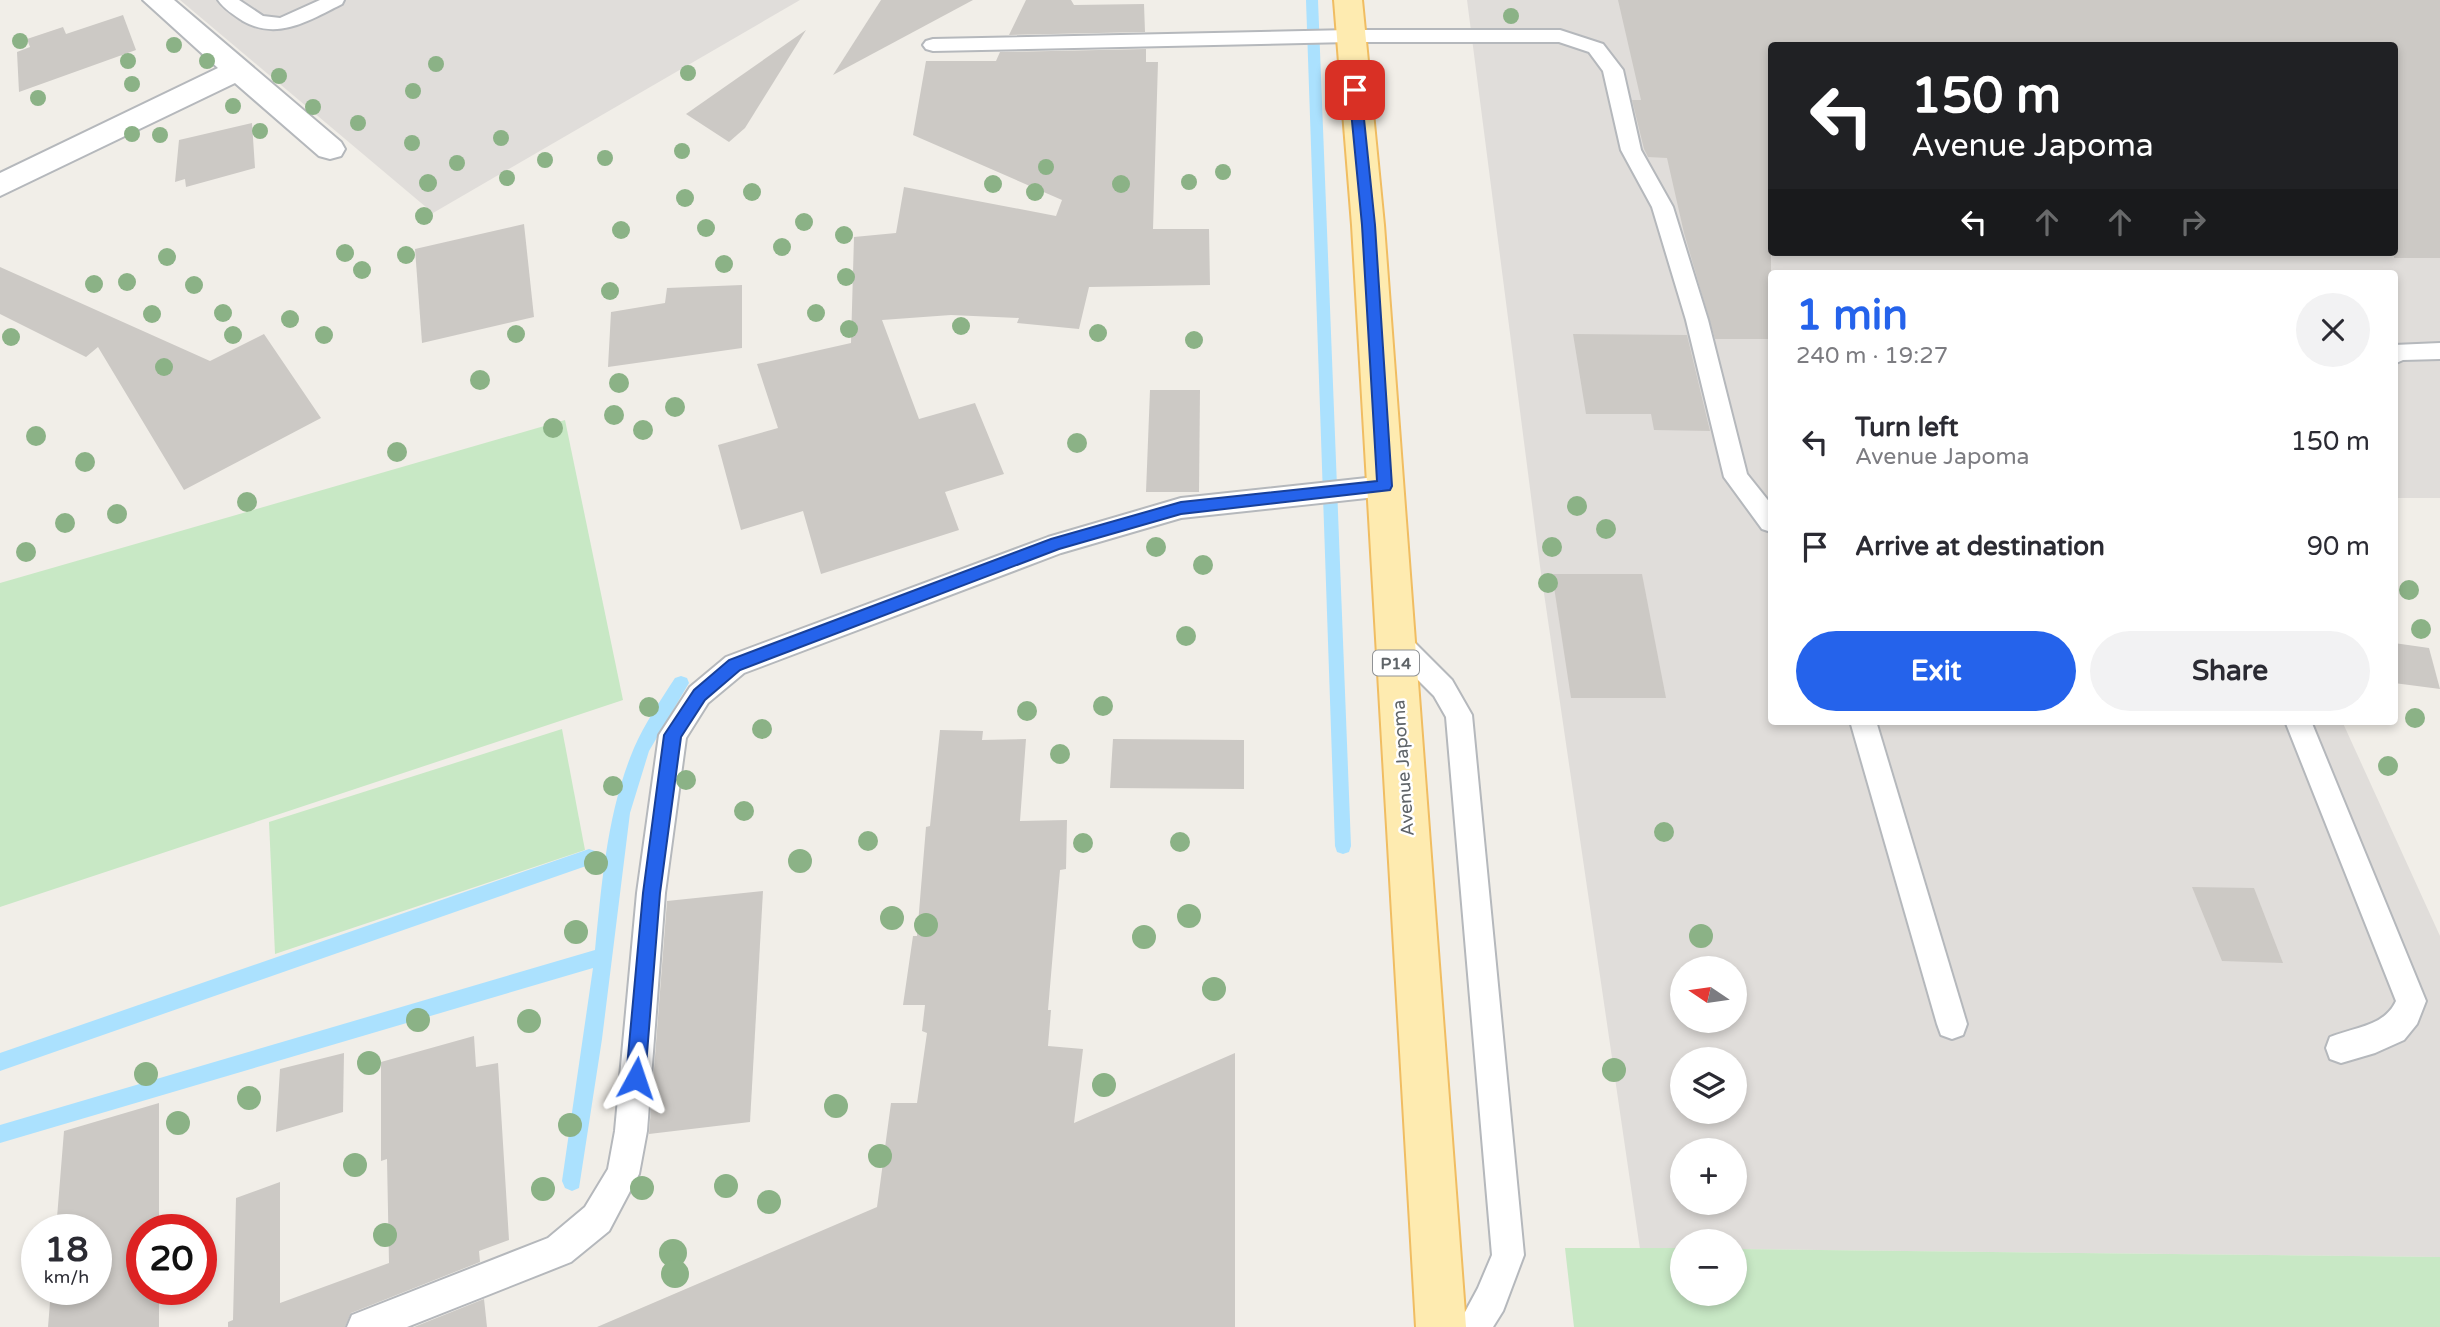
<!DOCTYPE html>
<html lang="en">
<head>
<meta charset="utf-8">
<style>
  :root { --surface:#fff; --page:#f2f2f3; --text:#2b2b33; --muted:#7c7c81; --accent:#2563eb }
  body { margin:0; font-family:"Varela Round",sans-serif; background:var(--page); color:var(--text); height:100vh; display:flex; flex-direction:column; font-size:26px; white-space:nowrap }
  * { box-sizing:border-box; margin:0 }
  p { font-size:23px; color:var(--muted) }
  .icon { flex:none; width:38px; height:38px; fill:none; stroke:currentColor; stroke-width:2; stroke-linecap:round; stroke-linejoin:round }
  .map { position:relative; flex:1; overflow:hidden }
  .sheet { position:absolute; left:1768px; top:270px; width:630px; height:455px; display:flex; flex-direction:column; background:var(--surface); border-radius:7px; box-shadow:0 4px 10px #0003 }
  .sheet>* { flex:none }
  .hud { position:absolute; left:1768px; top:42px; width:630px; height:214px; border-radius:7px; box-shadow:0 4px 10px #0003; background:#202124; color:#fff; overflow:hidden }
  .needle { width:46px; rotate:283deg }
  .buttons { position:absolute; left:1670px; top:956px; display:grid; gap:14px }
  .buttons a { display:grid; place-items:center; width:77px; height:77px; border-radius:50%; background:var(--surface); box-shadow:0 4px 10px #0003; font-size:35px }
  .speed { position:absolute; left:21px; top:1214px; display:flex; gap:14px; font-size:35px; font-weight:700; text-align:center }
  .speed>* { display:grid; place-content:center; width:91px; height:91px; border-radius:50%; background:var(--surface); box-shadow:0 4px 10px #0003; line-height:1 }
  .speed small { font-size:18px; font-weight:400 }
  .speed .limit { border:10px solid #d22; background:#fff; color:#111 }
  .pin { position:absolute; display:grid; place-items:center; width:60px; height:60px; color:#fff; margin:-30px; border-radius:14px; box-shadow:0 4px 10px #0006 }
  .me { position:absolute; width:77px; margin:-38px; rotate:5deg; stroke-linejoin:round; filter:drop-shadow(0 0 5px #0008) }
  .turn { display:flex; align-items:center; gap:24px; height:147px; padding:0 28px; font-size:32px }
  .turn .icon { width:91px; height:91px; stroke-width:2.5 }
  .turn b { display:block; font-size:49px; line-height:60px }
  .lanes { display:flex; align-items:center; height:66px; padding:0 28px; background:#0003; justify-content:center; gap:35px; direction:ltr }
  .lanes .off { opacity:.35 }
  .round { display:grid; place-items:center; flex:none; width:74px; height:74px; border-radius:37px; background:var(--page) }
  .overview { display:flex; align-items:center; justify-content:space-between; height:119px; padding:0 28px }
  h1 { font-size:42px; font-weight:700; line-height:52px; color:var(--accent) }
  .cta { display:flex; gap:14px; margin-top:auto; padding:14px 28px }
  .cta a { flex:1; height:80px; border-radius:42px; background:var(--accent); color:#fff; font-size:28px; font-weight:700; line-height:80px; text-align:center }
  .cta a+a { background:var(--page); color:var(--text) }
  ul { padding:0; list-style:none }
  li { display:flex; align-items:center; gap:21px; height:105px; padding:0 28px }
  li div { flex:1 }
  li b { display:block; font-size:26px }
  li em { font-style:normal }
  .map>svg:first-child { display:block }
  .industrial { fill:#e0ddda; fill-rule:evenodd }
  .green { fill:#c8e8c5 }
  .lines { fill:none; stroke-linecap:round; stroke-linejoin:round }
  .stream { fill:#abe1fe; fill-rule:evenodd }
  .building { fill:#ccc9c5 }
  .lane-casing { stroke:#b5b8bc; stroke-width:4 }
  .street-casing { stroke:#b5b8bc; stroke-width:4 }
  .primary-casing { stroke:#f0bd62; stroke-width:4 }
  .lane { fill:#fff; fill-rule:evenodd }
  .street { fill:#fff; fill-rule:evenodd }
  .primary { fill:#feebb0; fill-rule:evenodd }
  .tree { fill:#8bb286 }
  .route { fill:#2563eb; stroke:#184099; stroke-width:2 }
  .labels { text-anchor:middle; stroke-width:5; stroke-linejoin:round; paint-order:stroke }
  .shield { fill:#fff; stroke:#8f9295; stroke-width:2 }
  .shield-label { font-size:16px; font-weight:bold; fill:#5f6468 }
  .street-label { font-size:18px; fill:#5f6468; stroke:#fff }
</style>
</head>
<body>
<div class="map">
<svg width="2440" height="1327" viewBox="0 0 2440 1327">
  <rect width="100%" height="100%" fill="#f1eee8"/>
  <!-- industrial -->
  <g class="industrial">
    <polygon points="180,0 800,0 433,213"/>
    <path d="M1467 0H2440V498H2394V273H1771V721H2342L2440 936V1257L1734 1249V1241H1682V1248L1640 1249 1540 566ZM1771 46H2394V252H1771ZM1682 968H1734V1020H1682ZM1682 1059H1734V1111H1682ZM1682 1150H1734V1202H1682Z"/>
  </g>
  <!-- green -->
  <g class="green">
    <polygon points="565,420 623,700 0,907 0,583"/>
    <polygon points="562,729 585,850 275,954 269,822"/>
    <polygon points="1565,1248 1682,1248 1682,1293 1734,1293 1734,1249 2440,1257 2440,1327 1574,1327"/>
  </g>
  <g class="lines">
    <!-- stream -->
    <g class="stream">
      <polygon points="1306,0 1318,0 1351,846 1349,852 1343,854 1337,852 1335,846"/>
      <path d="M681 676 687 678 689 683 649 751 630 813 602 1039 579 1188 572 1191 565 1188 562 1181 593 968 0 1143V1125L595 950C602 882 607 812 634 748 645 723 660 701 675 678Z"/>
      <polygon points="589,849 595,851 598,857 595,863 589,865 0,1071 0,1053"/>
    </g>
  </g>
  <!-- building -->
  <g class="building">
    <polygon points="881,0 973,0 833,75"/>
    <polygon points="1026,0 1071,0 1074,5 1144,4 1145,32 1009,35"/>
    <polygon points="1618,0 2440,0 2440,258 2394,258 2394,46 1771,46 1771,339 1715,339 1684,233 1667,158 1648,157 1644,149 1632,100 1641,100"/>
    <polygon points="123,15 136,50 19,92 17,52 30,47 27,39 63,27 66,34"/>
    <polygon points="806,30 745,128 729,142 686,114"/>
    <polygon points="1146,49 1146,62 1158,62 1153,229 1209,229 1210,285 1089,287 1079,329 1017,323 1019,318 951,315 882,320 919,419 975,403 1004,474 945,492 959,530 821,574 803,511 741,530 718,445 778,428 757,364 851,343 854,237 896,233 904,187 1056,216 1062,200 913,135 926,61 996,61 1000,52"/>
    <polygon points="252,123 255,168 186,187 185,179 175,182 179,140"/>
    <polygon points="524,224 534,317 422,343 415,249"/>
    <polygon points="0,267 210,361 264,334 321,418 184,490 98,347 86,357 0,314"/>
    <polygon points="742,285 742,348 608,367 611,312 665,303 667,288"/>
    <polygon points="1573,334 1687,335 1710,431 1654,430 1651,414 1586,414"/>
    <polygon points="1150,390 1200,390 1199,492 1146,492"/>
    <polygon points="1552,574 1642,574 1666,698 1571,698"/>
    <polygon points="2394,643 2429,648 2440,689 2394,683"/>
    <polygon points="940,730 983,731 982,740 1026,739 1020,821 1067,820 1066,869 1060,870 1048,1010 1051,1010 1048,1046 1083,1049 1074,1123 1235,1053 1235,1327 597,1327 877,1207 891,1103 917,1103 927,1033 922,1031 925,1005 903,1005 913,936 917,936 926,827 930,826"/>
    <polygon points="1113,739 1244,740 1244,789 1110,788"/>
    <polygon points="2192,887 2254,888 2283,963 2222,961"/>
    <polygon points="763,891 750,1122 649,1134 667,901"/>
    <polygon points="474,1036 476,1067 498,1063 509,1240 479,1251 480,1262 351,1313 345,1327 228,1327 228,1322 233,1320 236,1198 280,1182 280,1303 389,1263 387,1159 381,1161 381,1062"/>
    <polygon points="344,1053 343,1112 276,1132 280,1069"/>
    <polygon points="159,1103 159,1230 142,1230 142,1290 159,1290 159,1327 48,1327 51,1290 96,1290 96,1230 56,1230 64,1131"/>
    <polygon points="484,1299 487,1327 414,1327"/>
  </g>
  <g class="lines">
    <!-- lane casing -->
    <g class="lane-casing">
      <g id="lane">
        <path d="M218 0H239L263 16 280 18 320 0H344L342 4C310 20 278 41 243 21 234 15 224 9 218 0Z"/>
        <polygon points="1350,30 1560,30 1603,44 1623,70 1641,150 1673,207 1708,320 1747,474 1771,504 1771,532 1762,529 1724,477 1686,320 1652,207 1621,150 1603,71 1589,52 1559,42 1350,42 933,51 926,49 923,45 926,41 933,39"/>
        <polygon points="2440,343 2440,359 2403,360 2394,364 2394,345"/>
        <polygon points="1385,476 1394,479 1397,486 1394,493 1385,496 1181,518 1061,553 744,673 708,703 686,738 665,893 647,1131 639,1174 609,1231 571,1262 407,1327 347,1327 352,1315 548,1238 585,1207 608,1169 615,1131 637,893 659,735 690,687 726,657 1048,537 1181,498"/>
        <polygon points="1395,629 1404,632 1452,680 1472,715 1524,1255 1503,1311 1493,1327 1457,1327 1478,1288 1492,1255 1446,717 1434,696 1386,648 1382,640 1386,632"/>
        <polygon points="1850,721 1876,721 1967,1024 1963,1035 1952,1039 1941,1035 1937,1024"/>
        <path d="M2285 721H2311L2426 1001 2417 1024 2404 1040 2375 1053 2341 1063 2330 1059 2326 1048 2330 1037C2354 1027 2384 1027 2396 1001Z"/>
      </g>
    </g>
    <!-- street casing -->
    <g class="street-casing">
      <polygon id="street" points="143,0 174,0 341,142 345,149 341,156 330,159 319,156 235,83 0,196 0,173 218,68"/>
    </g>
    <!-- primary casing -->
    <g class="primary-casing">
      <polygon id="primary" points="1334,0 1362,0 1384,225 1466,1327 1416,1327 1352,225"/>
    </g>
    <!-- lane -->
    <use href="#lane" class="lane"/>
    <!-- street -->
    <use href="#street" class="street"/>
    <!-- primary -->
    <use href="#primary" class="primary"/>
  </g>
  <!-- trees -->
  <g class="tree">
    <circle cx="1511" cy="16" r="8"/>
    <circle cx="20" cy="41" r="8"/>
    <circle cx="174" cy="45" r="8"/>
    <circle cx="128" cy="61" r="8"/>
    <circle cx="207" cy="61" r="8"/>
    <circle cx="436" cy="64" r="8"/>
    <circle cx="688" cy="73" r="8"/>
    <circle cx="279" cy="76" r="8"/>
    <circle cx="132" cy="84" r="8"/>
    <circle cx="413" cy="91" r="8"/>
    <circle cx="38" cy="98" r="8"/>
    <circle cx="233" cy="106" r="8"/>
    <circle cx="313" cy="107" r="8"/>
    <circle cx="358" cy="123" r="8"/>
    <circle cx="260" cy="131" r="8"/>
    <circle cx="132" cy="134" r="8"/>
    <circle cx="160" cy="135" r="8"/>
    <circle cx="501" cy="138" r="8"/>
    <circle cx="412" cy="143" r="8"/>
    <circle cx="682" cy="151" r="8"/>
    <circle cx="605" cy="158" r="8"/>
    <circle cx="545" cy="160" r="8"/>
    <circle cx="457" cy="163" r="8"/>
    <circle cx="1046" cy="167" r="8"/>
    <circle cx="1223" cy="172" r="8"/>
    <circle cx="507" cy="178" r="8"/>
    <circle cx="1189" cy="182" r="8"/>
    <circle cx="428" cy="183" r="9"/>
    <circle cx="993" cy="184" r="9"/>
    <circle cx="1121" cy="184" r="9"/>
    <circle cx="752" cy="192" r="9"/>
    <circle cx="1035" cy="192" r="9"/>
    <circle cx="685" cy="198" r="9"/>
    <circle cx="424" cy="216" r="9"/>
    <circle cx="804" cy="222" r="9"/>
    <circle cx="706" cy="228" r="9"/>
    <circle cx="621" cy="230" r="9"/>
    <circle cx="844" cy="235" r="9"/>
    <circle cx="782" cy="247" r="9"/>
    <circle cx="345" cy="253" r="9"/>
    <circle cx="406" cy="255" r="9"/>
    <circle cx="167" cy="257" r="9"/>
    <circle cx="724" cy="264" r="9"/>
    <circle cx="362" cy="270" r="9"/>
    <circle cx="846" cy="277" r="9"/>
    <circle cx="127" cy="282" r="9"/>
    <circle cx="94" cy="284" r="9"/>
    <circle cx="194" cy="285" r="9"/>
    <circle cx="610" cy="291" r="9"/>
    <circle cx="223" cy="313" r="9"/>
    <circle cx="816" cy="313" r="9"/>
    <circle cx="152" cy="314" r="9"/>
    <circle cx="290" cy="319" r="9"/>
    <circle cx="961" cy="326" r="9"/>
    <circle cx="849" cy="329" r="9"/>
    <circle cx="1098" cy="333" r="9"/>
    <circle cx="516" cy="334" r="9"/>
    <circle cx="233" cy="335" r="9"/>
    <circle cx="324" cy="335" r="9"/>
    <circle cx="11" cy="337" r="9"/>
    <circle cx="1194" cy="340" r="9"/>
    <circle cx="164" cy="367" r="9"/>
    <circle cx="480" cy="380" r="10"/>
    <circle cx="619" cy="383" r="10"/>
    <circle cx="675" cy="407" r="10"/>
    <circle cx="614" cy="415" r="10"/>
    <circle cx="553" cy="428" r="10"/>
    <circle cx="643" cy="430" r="10"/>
    <circle cx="36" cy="436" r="10"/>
    <circle cx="1077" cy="443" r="10"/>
    <circle cx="397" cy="452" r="10"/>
    <circle cx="85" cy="462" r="10"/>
    <circle cx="247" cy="502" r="10"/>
    <circle cx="1577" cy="506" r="10"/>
    <circle cx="117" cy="514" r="10"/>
    <circle cx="65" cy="523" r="10"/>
    <circle cx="1606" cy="529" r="10"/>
    <circle cx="1156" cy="547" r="10"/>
    <circle cx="1552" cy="547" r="10"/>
    <circle cx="26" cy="552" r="10"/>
    <circle cx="1203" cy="565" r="10"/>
    <circle cx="1548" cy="583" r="10"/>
    <circle cx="2409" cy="590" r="10"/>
    <circle cx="2421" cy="629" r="10"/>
    <circle cx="1186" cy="636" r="10"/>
    <circle cx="1103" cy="706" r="10"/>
    <circle cx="649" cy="707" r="10"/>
    <circle cx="1027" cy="711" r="10"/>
    <circle cx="2415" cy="718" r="10"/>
    <circle cx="762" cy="729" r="10"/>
    <circle cx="1060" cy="754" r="10"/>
    <circle cx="2388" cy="766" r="10"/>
    <circle cx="686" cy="780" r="10"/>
    <circle cx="613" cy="786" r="10"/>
    <circle cx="744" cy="811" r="10"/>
    <circle cx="1664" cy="832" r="10"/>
    <circle cx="868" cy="841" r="10"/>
    <circle cx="1180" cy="842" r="10"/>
    <circle cx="1083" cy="843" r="10"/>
    <circle cx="800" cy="861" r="12"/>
    <circle cx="596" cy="863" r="12"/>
    <circle cx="1189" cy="916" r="12"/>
    <circle cx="892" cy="918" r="12"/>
    <circle cx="926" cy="925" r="12"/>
    <circle cx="576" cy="932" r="12"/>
    <circle cx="1701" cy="936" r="12"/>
    <circle cx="1144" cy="937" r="12"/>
    <circle cx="1214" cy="989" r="12"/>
    <circle cx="418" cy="1020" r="12"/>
    <circle cx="529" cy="1021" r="12"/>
    <circle cx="369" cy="1063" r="12"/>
    <circle cx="1614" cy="1070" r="12"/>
    <circle cx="146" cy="1074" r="12"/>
    <circle cx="1104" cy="1085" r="12"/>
    <circle cx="249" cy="1098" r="12"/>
    <circle cx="836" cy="1106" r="12"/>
    <circle cx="178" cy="1123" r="12"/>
    <circle cx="570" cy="1125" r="12"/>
    <circle cx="880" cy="1156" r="12"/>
    <circle cx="355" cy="1165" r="12"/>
    <circle cx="726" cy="1186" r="12"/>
    <circle cx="642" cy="1188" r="12"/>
    <circle cx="543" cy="1189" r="12"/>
    <circle cx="769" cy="1202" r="12"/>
    <circle cx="385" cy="1235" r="12"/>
    <circle cx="673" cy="1253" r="14"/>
    <circle cx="675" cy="1274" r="14"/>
  </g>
  <!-- route -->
  <polygon class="route" points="1355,86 1361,90 1375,225 1392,486 1390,490 1181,514 1059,549 740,670 705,700 681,737 660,893 645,1078 642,1085 636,1088 629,1085 626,1078 643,893 664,735 694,690 729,660 1051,539 1181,502 1377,481 1362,225 1349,90"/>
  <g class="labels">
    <!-- shield labels -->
    <rect class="shield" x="1373" y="650.5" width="46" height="25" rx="5"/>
    <g class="shield-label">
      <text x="1396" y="669">P14</text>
    </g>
    <!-- street labels -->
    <g class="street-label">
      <text transform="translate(1403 768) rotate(-94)" y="6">Avenue Japoma</text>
    </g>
  </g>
</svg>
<div class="buttons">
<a><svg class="needle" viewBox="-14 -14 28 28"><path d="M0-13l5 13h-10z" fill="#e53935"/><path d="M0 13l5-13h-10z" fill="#7c7c81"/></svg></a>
<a><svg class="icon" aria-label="layers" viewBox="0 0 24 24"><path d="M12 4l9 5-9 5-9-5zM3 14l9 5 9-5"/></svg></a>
<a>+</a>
<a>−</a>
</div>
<div class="speed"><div>18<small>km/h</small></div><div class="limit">20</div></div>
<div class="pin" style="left:1355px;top:90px;background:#d93025"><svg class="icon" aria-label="arrive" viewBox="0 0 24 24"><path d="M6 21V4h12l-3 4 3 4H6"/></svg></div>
<svg class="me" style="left:636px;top:1078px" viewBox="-20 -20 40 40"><path d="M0-17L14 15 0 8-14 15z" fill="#2563eb" stroke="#fff" stroke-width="4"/></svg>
<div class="hud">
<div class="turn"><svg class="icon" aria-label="left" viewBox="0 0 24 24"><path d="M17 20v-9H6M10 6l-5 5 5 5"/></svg><div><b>150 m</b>Avenue Japoma</div></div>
<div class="lanes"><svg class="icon" aria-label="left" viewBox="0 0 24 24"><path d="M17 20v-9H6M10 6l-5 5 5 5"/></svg><svg class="icon off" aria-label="ahead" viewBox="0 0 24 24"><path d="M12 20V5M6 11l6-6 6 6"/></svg><svg class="icon off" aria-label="ahead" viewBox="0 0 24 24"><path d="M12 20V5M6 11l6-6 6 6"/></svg><svg class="icon off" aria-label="right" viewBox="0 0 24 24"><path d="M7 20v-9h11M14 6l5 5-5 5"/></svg></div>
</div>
<section class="sheet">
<div class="overview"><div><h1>1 min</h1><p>240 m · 19:27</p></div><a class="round"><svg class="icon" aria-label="close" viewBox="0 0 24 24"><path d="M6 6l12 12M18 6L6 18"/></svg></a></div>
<ul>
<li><svg class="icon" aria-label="left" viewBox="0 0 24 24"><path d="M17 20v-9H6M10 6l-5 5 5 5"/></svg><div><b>Turn left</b><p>Avenue Japoma</p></div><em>150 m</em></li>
<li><svg class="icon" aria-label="arrive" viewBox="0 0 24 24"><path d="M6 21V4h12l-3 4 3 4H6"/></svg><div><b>Arrive at destination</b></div><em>90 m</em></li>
</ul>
<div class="cta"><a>Exit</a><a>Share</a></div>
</section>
</div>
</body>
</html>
